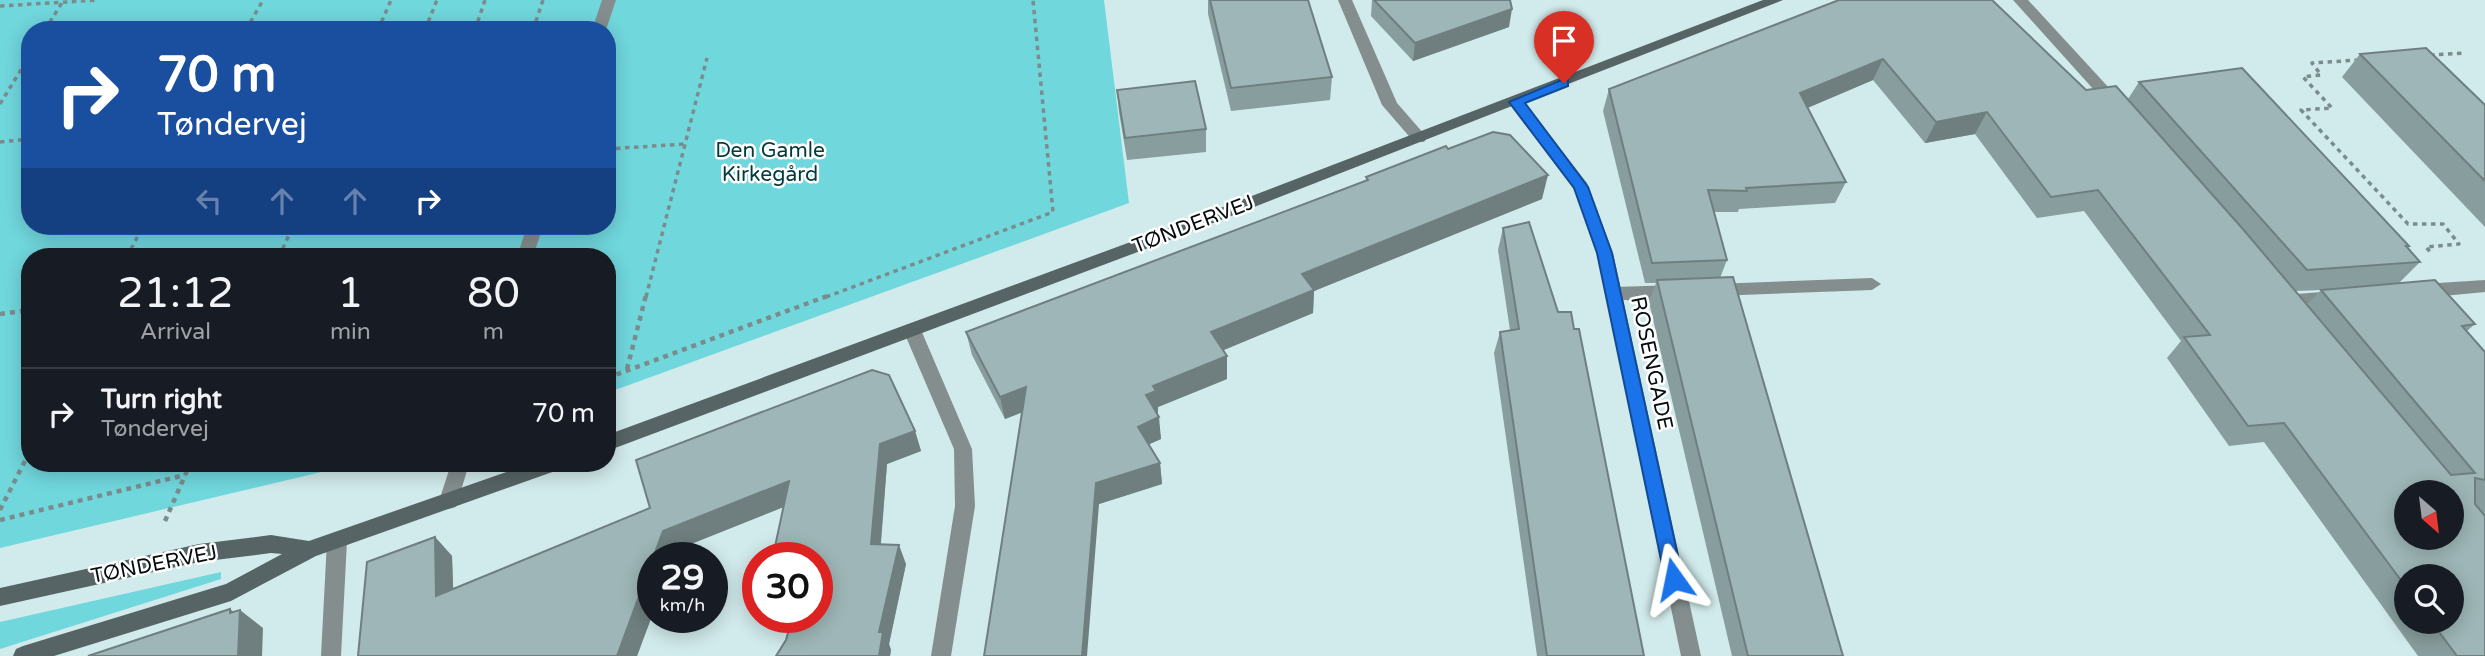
<!DOCTYPE html>
<html lang="en">
<head>
<meta charset="utf-8">
<style>
  :root { --surface:#171b24; --page:#242831; --text:#f1f3f6; --muted:#9ea1a6; --line:#363941 }
  body { margin:0; font-family:"Varela Round",sans-serif; background:var(--page); color:var(--text); height:100vh; display:flex; flex-direction:column; font-size:26px; white-space:nowrap }
  * { box-sizing:border-box; margin:0 }
  p { font-size:23px; color:var(--muted) }
  .icon { flex:none; width:38px; height:38px; fill:none; stroke:currentColor; stroke-width:2; stroke-linecap:round; stroke-linejoin:round }
  .map { position:relative; flex:1; overflow:hidden }
  .sheet { position:absolute; left:21px; top:248px; width:595px; height:224px; display:flex; flex-direction:column; background:var(--surface); border-radius:28px; box-shadow:0 4px 18px #0003 }
  .sheet>* { flex:none }
  .banner { position:absolute; left:21px; top:21px; width:595px; height:214px; border-radius:28px; box-shadow:0 4px 18px #0003; background:#1a4fa0; color:#fff; overflow:hidden }
  .needle { width:46px; rotate:152deg }
  .fabs { position:absolute; left:2394px; top:480px; display:grid; gap:14px }
  .fabs a { display:grid; place-items:center; width:70px; height:70px; border-radius:50%; background:var(--surface); box-shadow:0 4px 18px #0003; font-size:35px }
  .speed { position:absolute; left:637px; top:542px; display:flex; gap:14px; font-size:35px; font-weight:700; text-align:center }
  .speed>* { display:grid; place-content:center; width:91px; height:91px; border-radius:50%; background:var(--surface); box-shadow:0 4px 18px #0003; line-height:1 }
  .speed small { font-size:18px; font-weight:400 }
  .speed .limit { border:10px solid #d22; background:#fff; color:#111 }
  .pin { position:absolute; display:grid; place-items:center; width:60px; height:60px; color:#fff; margin:-72px -30px; border-radius:50% 50% 50% 0; rotate:-45deg; box-shadow:0 0 7px #0007 }
  .pin .icon { rotate:45deg }
  .me { position:absolute; width:77px; margin:-38px; rotate:348deg; stroke-linejoin:round; filter:drop-shadow(0 0 5px #0008) }
  .turn { display:flex; align-items:center; gap:24px; height:147px; padding:0 21px; font-size:32px }
  .turn .icon { width:91px; height:91px; stroke-width:2.5 }
  .turn b { display:block; font-size:49px; line-height:60px }
  .lanes { display:flex; align-items:center; height:66px; padding:0 21px; background:#0003; justify-content:center; gap:35px; direction:ltr }
  .lanes .off { opacity:.35 }
  .eta { display:flex; justify-content:space-evenly; align-items:center; height:119px; text-align:center }
  .eta b { font-size:42px; font-weight:600; line-height:49px }
  ul { padding:0; list-style:none }
  li { display:flex; align-items:center; gap:21px; height:91px; padding:0 21px; border-top:2px solid var(--line) }
  li div { flex:1 }
  li b { display:block; font-size:26px }
  li em { font-style:normal }
  .map>svg:first-child { display:block }
  .green { fill:#70d7dd; fill-rule:evenodd }
  .lines { fill:none; stroke-linecap:round; stroke-linejoin:round }
  .path-far1 { stroke:#7b8c8d; stroke-width:3.5; stroke-dasharray:4.5 4.5; stroke-linecap:butt }
  .path { stroke:#7b8c8d; stroke-width:4.5; stroke-dasharray:5 5; stroke-linecap:butt }
  .lane { fill:#848e8e; fill-rule:evenodd }
  .street { fill:#848e8e; fill-rule:evenodd }
  .secondary { fill:#566465; fill-rule:evenodd }
  .wall { fill:#889d9d; fill-rule:evenodd }
  .shaded-wall { fill:#6f7f80 }
  .building { fill:#9eb6b7; stroke:#6f7f80; stroke-width:2; fill-rule:evenodd }
  .route { fill:#1a73e8; stroke:#114b97; stroke-width:2 }
  .labels { text-anchor:middle; stroke-width:5; stroke-linejoin:round; paint-order:stroke }
  .park-label { font-size:21px; fill:#023a3c; stroke:#fff }
  .street-label { font-size:21px; fill:#060d0e; stroke:#fff }
</style>
</head>
<body>
<div class="map">
<svg width="2485" height="656" viewBox="0 0 2485 656">
  <rect width="100%" height="100%" fill="#d1eaeb"/>
  <!-- green -->
  <g class="green">
    <path d="M0 0H1104L1129 203 607 393V257H30V464H355L0 548ZM30 30H607V226H30Z"/>
    <polygon points="221,572 221,579 0,649 0,622"/>
  </g>
  <g class="lines">
    <!-- path-far1 -->
    <g class="path-far1">
      <polyline points="0,6 99,0"/>
      <polyline points="45,30 63,1"/>
      <polyline points="246,30 263,0"/>
      <polyline points="378,30 391,0"/>
      <polyline points="425,30 437,0"/>
      <polyline points="475,30 485,0"/>
      <polyline points="533,30 543,0"/>
      <polyline points="2430,55 2464,53"/>
      <polyline points="2359,60 2312,63 2321,75 2303,77 2332,108 2301,110 2408,224 2443,224 2459,244 2426,247 2431,253"/>
      <polyline points="0,104 30,55"/>
      <polyline points="0,142 30,139"/>
      <polyline points="607,149 685,144"/>
      <polyline points="127,257 143,226"/>
      <polyline points="279,257 293,226"/>
      <polyline points="646,297 707,58"/>
      <polyline points="826,297 1053,212 1033,0"/>
    </g>
    <!-- path -->
    <g class="path">
      <polyline points="0,314 30,310"/>
      <polyline points="627,369 646,295"/>
      <polyline points="607,378 830,295"/>
      <polyline points="0,510 30,451"/>
      <polyline points="0,520 185,475"/>
      <polyline points="165,521 190,464"/>
    </g>
    <!-- lane -->
    <g class="lane">
      <polygon points="602,0 616,0 606,30 592,30"/>
      <polygon points="527,226 543,226 533,257 517,257"/>
      <polygon points="1872,278 1881,284 1872,290 1715,296 1706,290 1715,284"/>
      <polygon points="2485,280 2485,292 2422,298 2413,291 2422,284"/>
      <path d="M1677 285 1686 292C1679 302 1612 304 1605 294L1614 287Z"/>
      <polygon points="2335,291 2344,298 2335,305 2284,309 2275,302 2284,295"/>
      <polygon points="451,464 469,464 456,507 449,509 442,507 439,501"/>
    </g>
    <!-- street -->
    <g class="street">
      <polygon points="1338,0 1352,0 1397,103 1424,134 1427,138 1424,142 1414,142 1382,105"/>
      <polygon points="2013,0 2028,0 2122,102 2125,106 2122,110 2112,110"/>
      <polygon points="1516,97 1521,98 1587,183 1613,253 1701,656 1681,656 1597,253 1574,189 1508,102"/>
      <polygon points="912,323 918,325 921,330 972,449 975,506 951,656 931,656 955,506 954,449 903,330 906,325"/>
      <polygon points="337,532 344,535 347,541 341,656 321,656 327,541 330,535"/>
    </g>
    <!-- secondary -->
    <g class="secondary">
      <polygon points="1763,0 1783,0 1167,241 607,451 607,435 1155,233"/>
      <polygon points="529,464 560,464 558,470 316,556 231,601 54,656 13,656 16,649 23,646 226,584 282,554 271,553 199,562 0,606 0,588 199,544 271,535 309,541"/>
    </g>
  </g>
  <!-- wall -->
  <g class="wall">
    <polygon points="1208,0 1308,0 1332,77 1330,100 1231,111 1208,14"/>
    <polygon points="1372,0 1510,0 1509,27 1413,61 1371,16"/>
    <path d="M1839 0 2086 90 2128 99 2139 82 2409 246 2408 248 2420 262 2399 283 2475 324 2467 331 2485 352V656H2418L2264 442 2229 446 2167 358 2181 341 2084 211 2037 218 1975 134 1925 143 1873 80 1807 108 1846 182 1835 203 1739 209 1738 212H1714L1727 260 1720 278 1843 656H1732L1649 302 1656 283H1645L1603 111 1609 89ZM2321 290 2307 304 2296 291ZM2406 576 2452 621H2406Z"/>
    <polygon points="2360,54 2485,105 2485,227 2342,77"/>
    <polygon points="1117,90 1206,129 1206,152 1127,160 1119,112"/>
    <polygon points="1448,149 1542,199 1314,291 1313,313 1223,350 1227,379 1158,407 1158,413 1157,413 1161,439 1149,444 1160,463 1162,484 1099,504 1022,412 1005,419 972,355 966,332 1366,180 1366,177"/>
    <polygon points="1503,228 1644,656 1537,656 1494,353 1500,332 1510,330 1498,250"/>
    <polygon points="915,431 921,451 887,464 881,544 906,564 889,644 891,650 890,656 776,656 786,640 817,558 774,558 773,556 784,506 676,550 673,558 653,558 653,613 637,656 358,656 435,537 452,556 453,589 650,508"/>
  </g>
  <!-- shaded-wall -->
  <g class="shaded-wall">
    <polygon points="1512,9 1509,27 1413,61 1415,43"/>
    <polygon points="1883,59 1873,80 1791,115 1800,93"/>
    <polygon points="1987,112 1975,134 1925,143 1936,122"/>
    <polygon points="1548,175 1542,199 1314,291 1313,313 1212,355 1211,332 1302,274"/>
    <polygon points="1227,356 1227,379 1158,407 1158,413 1148,417 1146,395 1153,386"/>
    <polygon points="1026,387 1031,409 1005,419 1000,397"/>
    <polygon points="1159,417 1161,439 1141,448 1138,427"/>
    <polygon points="915,431 921,451 887,464 879,563 871,544 880,444"/>
    <polygon points="1160,463 1162,484 1099,504 1087,656 1082,656 1096,483"/>
    <polygon points="789,481 799,501 676,550 673,558 653,558 663,531"/>
    <polygon points="435,537 452,556 454,614 436,596"/>
    <polygon points="899,545 906,564 889,644 891,650 890,656 879,656 879,632"/>
    <polygon points="653,560 653,613 637,656 617,656"/>
    <polygon points="230,609 240,617 240,610 263,628 262,656 238,656 230,613"/>
  </g>
  <!-- building -->
  <g class="building">
    <polygon points="1210,0 1308,0 1332,77 1231,88"/>
    <polygon points="1374,0 1510,0 1512,9 1415,43"/>
    <path d="M1839 0H1992L2086 90 2116 86 2242 228 2451 475 2475 473 2321 290 2435 280 2475 324 2462 326 2485 352V480L2475 478V504L2485 516V656H2457L2431 621H2452V576H2406V587L2284 423 2248 426 2184 337 2210 335 2098 190 2051 197 1987 112 1936 122 1883 59 1800 93 1846 182 1746 188 1747 191 1708 190 1727 260 1652 263 1609 89ZM2406 492H2452V537H2406Z"/>
    <polygon points="2426,48 2485,105 2485,181 2360,54"/>
    <polygon points="2242,68 2409,246 2406,246 2420,262 2307,270 2139,82"/>
    <polygon points="1195,81 1206,129 1125,138 1117,90"/>
    <polygon points="1493,132 1510,135 1548,175 1302,274 1314,290 1211,332 1227,356 1153,386 1156,391 1146,395 1159,417 1138,427 1160,463 1096,483 1082,656 984,656 1026,387 1000,397 966,332 1368,180 1366,177 1446,146 1448,149"/>
    <polygon points="1529,222 1558,312 1571,312 1574,329 1579,329 1644,656 1547,656 1500,332 1519,329 1503,228"/>
    <polygon points="1733,277 1843,656 1748,656 1657,280"/>
    <polygon points="872,370 889,375 915,431 880,444 871,544 899,545 879,632 883,632 879,656 776,656 786,640 792,618 817,618 817,558 806,558 807,556 773,556 789,481 663,531 617,656 358,656 367,562 435,537 436,596 650,508 636,460"/>
    <polygon points="230,609 230,613 240,610 238,656 88,656"/>
  </g>
  <!-- route -->
  <polygon class="route" points="1564,79 1568,80 1568,86 1525,103 1588,187 1612,253 1683,579 1681,585 1674,587 1668,585 1665,579 1597,253 1574,188 1509,102"/>
  <g class="labels">
    <!-- park labels -->
    <g class="park-label">
      <text x="770" y="157">Den Gamle<tspan x="770" dy="24">Kirkegård</tspan></text>
    </g>
    <!-- street labels -->
    <g class="street-label">
      <text transform="translate(1193 224) rotate(-21)" y="7">TØNDERVEJ</text>
      <text transform="translate(1652 363) rotate(78)" y="7">ROSENGADE</text>
      <text transform="translate(154 564) rotate(-11)" y="7">TØNDERVEJ</text>
    </g>
  </g>
</svg>
<div class="fabs">
<a><svg class="needle" viewBox="-14 -14 28 28"><path d="M0-13l5 13h-10z" fill="#e53935"/><path d="M0 13l5-13h-10z" fill="#9ea1a6"/></svg></a>
<a><svg class="icon" aria-label="search" viewBox="0 0 24 24"><circle cx="10" cy="10" r="6"/><path d="M15 15l6 6"/></svg></a>
</div>
<div class="speed"><div>29<small>km/h</small></div><div class="limit">30</div></div>
<div class="pin" style="left:1564px;top:83px;background:#d93025"><svg class="icon" aria-label="arrive" viewBox="0 0 24 24"><path d="M6 21V4h12l-3 4 3 4H6"/></svg></div>
<svg class="me" style="left:1674px;top:579px" viewBox="-20 -20 40 40"><path d="M0-17L14 15 0 8-14 15z" fill="#1a73e8" stroke="#fff" stroke-width="4"/></svg>
<div class="banner">
<div class="turn"><svg class="icon" aria-label="right" viewBox="0 0 24 24"><path d="M7 20v-9h11M14 6l5 5-5 5"/></svg><div><b>70 m</b>Tøndervej</div></div>
<div class="lanes"><svg class="icon off" aria-label="left" viewBox="0 0 24 24"><path d="M17 20v-9H6M10 6l-5 5 5 5"/></svg><svg class="icon off" aria-label="ahead" viewBox="0 0 24 24"><path d="M12 20V5M6 11l6-6 6 6"/></svg><svg class="icon off" aria-label="ahead" viewBox="0 0 24 24"><path d="M12 20V5M6 11l6-6 6 6"/></svg><svg class="icon" aria-label="right" viewBox="0 0 24 24"><path d="M7 20v-9h11M14 6l5 5-5 5"/></svg></div>
</div>
<section class="sheet">
<div class="eta">
<div><b>21:12</b><p>Arrival</p></div>
<div><b>1</b><p>min</p></div>
<div><b>80</b><p>m</p></div>
</div>
<ul>
<li><svg class="icon" aria-label="right" viewBox="0 0 24 24"><path d="M7 20v-9h11M14 6l5 5-5 5"/></svg><div><b>Turn right</b><p>Tøndervej</p></div><em>70 m</em></li>
</ul>
</section>
</div>
</body>
</html>
